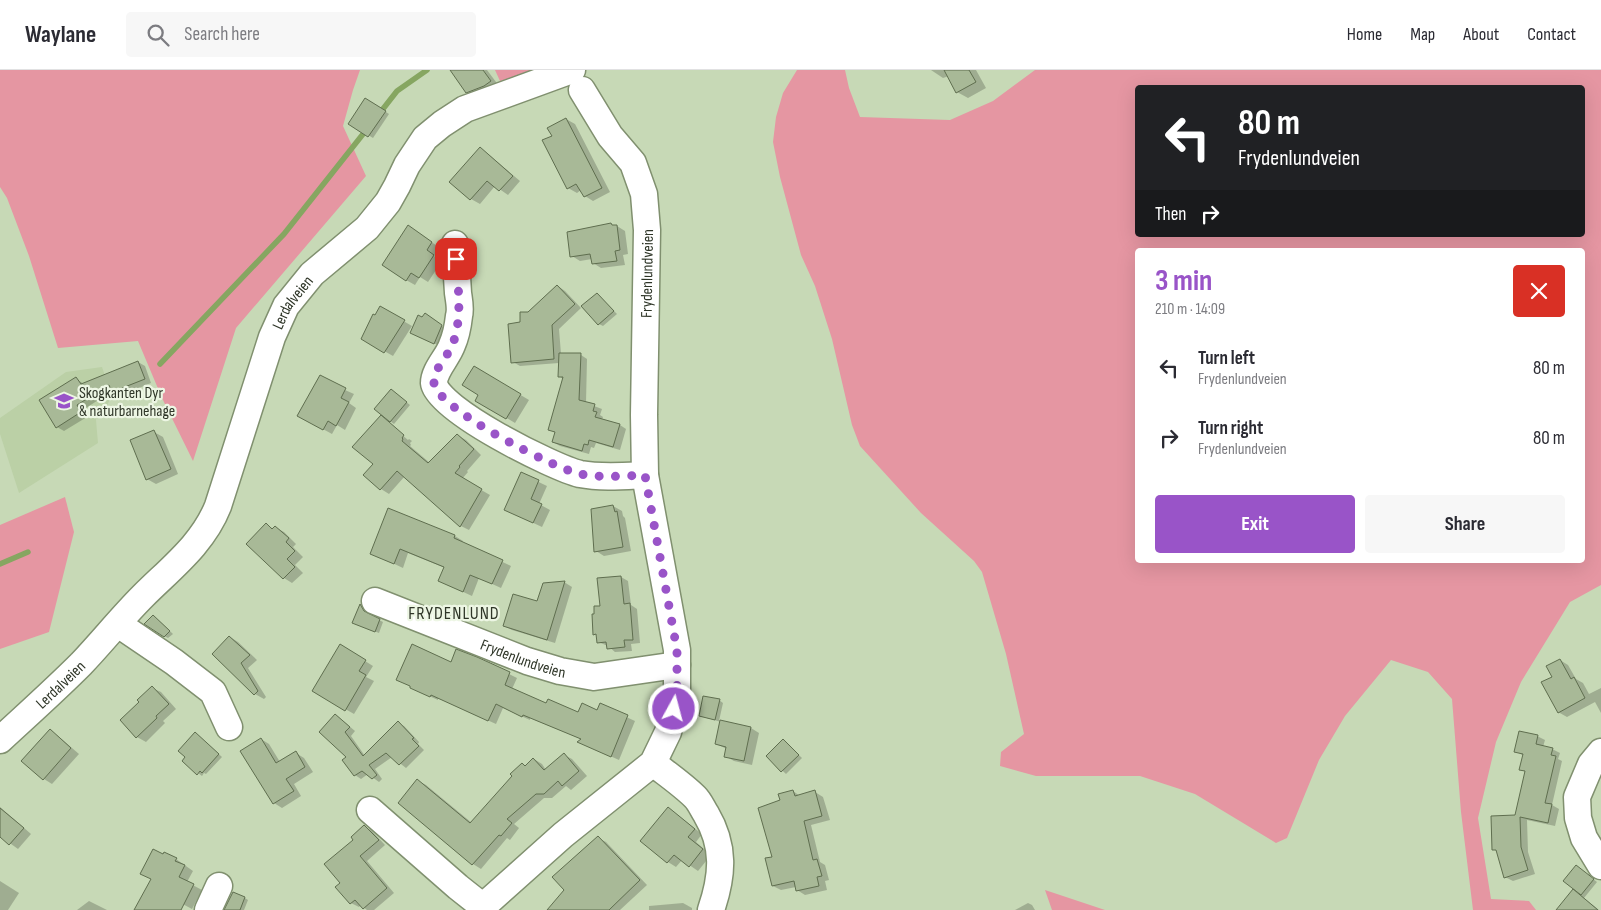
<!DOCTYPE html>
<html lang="en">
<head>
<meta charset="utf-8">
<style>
  :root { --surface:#fff; --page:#f7f7f7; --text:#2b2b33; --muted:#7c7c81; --line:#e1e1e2; --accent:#9954c8 }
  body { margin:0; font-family:"Sofia Sans Condensed",sans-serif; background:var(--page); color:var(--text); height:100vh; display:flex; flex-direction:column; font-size:19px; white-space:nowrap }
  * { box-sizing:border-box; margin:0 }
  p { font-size:16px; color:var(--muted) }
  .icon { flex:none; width:28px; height:28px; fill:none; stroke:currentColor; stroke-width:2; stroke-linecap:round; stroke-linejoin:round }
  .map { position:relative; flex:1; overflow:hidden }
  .side { position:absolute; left:1135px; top:178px; width:450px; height:315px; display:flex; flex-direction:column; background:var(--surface); border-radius:5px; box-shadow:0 5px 20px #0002 }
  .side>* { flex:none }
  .hud { position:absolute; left:1135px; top:15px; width:450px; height:152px; border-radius:5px; box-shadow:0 5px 20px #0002; background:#202124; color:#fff; overflow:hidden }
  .pin { position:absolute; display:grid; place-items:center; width:42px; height:42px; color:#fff; margin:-21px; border-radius:10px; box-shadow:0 2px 8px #0006 }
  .me { position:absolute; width:55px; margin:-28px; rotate:7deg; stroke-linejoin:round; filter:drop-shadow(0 0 4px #0008) }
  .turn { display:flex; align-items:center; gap:18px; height:105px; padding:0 20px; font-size:22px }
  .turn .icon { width:65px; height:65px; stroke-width:2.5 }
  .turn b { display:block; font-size:35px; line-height:42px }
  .then { display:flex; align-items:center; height:48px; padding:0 20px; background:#0003; gap:10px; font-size:19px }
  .round { display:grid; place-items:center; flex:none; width:52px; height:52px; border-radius:5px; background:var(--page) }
  .overview { display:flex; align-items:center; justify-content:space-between; height:85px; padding:0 20px }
  h1 { font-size:30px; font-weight:700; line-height:38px; color:var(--accent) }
  .primary-button { display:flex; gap:10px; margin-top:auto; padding:10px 20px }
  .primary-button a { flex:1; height:58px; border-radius:5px; background:var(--accent); color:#fff; font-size:20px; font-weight:700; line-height:58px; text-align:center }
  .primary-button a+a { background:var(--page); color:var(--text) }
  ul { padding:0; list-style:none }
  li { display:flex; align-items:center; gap:15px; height:70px; padding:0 20px }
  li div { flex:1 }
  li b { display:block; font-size:19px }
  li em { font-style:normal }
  header { display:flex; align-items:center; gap:30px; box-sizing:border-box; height:70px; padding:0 25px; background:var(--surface); border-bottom:1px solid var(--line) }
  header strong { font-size:24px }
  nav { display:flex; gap:28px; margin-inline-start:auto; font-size:18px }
  .search { width:350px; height:45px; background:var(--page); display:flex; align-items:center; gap:12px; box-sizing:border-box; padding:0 18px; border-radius:5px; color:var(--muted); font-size:19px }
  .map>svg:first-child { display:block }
  .built { fill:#bbd0a6 }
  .green { fill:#e596a2; fill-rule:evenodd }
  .shadow { fill:#0003 }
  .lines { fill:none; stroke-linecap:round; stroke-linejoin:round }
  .stream { stroke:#86a661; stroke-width:5.5 }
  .building { fill:#a8b997; stroke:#5f6e4f }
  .minor-casing { stroke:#80906f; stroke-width:29 }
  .minor { stroke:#fff; stroke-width:26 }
  .route { stroke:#9954c8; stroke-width:9; stroke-dasharray:0 16.2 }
  .labels { text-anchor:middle; stroke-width:4.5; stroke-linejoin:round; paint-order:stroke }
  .street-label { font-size:16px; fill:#2f3628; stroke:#edf6e4 }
  .poi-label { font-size:16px; fill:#2f3628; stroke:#edf6e4; text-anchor:start }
  .neighbourhood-label { font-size:18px; letter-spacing:1px; fill:#2f3628; stroke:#edf6e4 }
</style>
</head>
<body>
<header>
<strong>Waylane</strong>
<div class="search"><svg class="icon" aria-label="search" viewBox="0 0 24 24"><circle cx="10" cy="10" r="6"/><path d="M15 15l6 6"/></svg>Search here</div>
<nav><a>Home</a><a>Map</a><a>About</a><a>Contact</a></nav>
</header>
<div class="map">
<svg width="1601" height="840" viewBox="0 0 1601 840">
  <rect width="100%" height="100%" fill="#c7d9b6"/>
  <!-- built -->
  <polygon class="built" points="102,297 112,326 106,337 95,339 98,373 19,423 0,364 0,348 66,302"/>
  <!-- green -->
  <g class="green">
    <polygon points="0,0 360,0 353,20 343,56 366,106 236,258 193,391 162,328 138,271 58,278 29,186 7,128 0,117"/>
    <polygon points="495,0 536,0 500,11"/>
    <path d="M797 0H845L849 18 860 47 950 50 993 31 1035 0H1601V515L1570 532 1521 612 1496 672 1478 748 1491 829 1529 831 1536 840H1473L1461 742 1452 629 1428 602 1391 590 1345 646 1319 690 1287 768 1276 773 1195 724 1140 706H1036L1000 696 1001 682 1024 664 1006 584 982 502 974 491 921 443 860 376 852 355 832 269 815 216 801 185 780 107 773 72 776 47 783 23ZM1138 18H1582V165H1138ZM1138 180H1582V490H1138Z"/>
    <polygon points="65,427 74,462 49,562 0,579 0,455"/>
    <polygon points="1045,820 1105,840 1052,840"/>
  </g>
  <!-- shadow -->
  <g class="shadow">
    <polygon points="452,0 487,0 499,16 476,27 467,22"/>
    <polygon points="931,0 976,0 986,18 968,28 957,22 949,6 943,8"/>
    <polygon points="366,29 389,44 373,68 350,54"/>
    <polygon points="566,49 575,54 610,122 593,131 585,126 581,120 577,123 568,118 553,66"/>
    <polygon points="480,79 488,84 520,111 508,125 495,116 480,134 471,129 451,112"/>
    <polygon points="617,156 625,161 628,184 623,185 625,195 601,198 593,193 592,189 580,191 572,186"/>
    <polygon points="417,162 440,178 434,186 442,191 428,212 420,207 415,215 406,210"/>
    <polygon points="558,216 565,221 581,238 559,259 561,284 581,285 587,289 586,333 602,339 600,345 603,347 602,350 620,355 626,359 620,380 596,373 594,378 591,377 589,384 560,376 553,372 556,363 550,359 563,309 559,306 559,293 520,296 513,292 522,253 528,243"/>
    <polygon points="597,224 617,244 603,256 599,254"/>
    <polygon points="381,238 412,256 393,286 363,269"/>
    <polygon points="429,247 446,259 438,275 415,265 423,248"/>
    <polygon points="138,292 145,296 151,313 120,326 112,321 83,340 87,347 64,361 57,357 76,309 84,314"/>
    <polygon points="474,297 529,330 515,353 476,330 480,324"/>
    <polygon points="345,320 354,324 349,333 356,338 345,360 337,355 332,364 299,346"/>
    <polygon points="395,323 410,335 394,354 387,349 387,352 408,370 409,369 412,371 410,373 411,375 410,376 430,393 457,365 466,370 481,385 467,401 468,402 462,409 490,425 469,460 461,456 405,406 389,424 381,419 375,394 386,349"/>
    <polygon points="154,362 163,367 178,404 156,414 147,409"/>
    <polygon points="522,404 547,416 539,434 550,440 542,457 514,444"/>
    <polygon points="613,436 622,441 623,446 625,448 631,481 604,486 596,481"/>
    <polygon points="389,440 455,466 463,471 462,473 511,496 501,518 479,508 472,526 448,515 445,498 408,483 403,498 371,483"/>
    <polygon points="266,455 274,459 275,457 284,462 296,474 293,477 303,487 295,495 303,503 292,513 284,508"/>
    <polygon points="621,507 628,511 631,535 637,539 640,573 631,574 632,581 615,582 608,576 598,572 597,566 595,564 601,537"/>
    <polygon points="564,512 572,517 555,573 512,560 504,556"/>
    <polygon points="361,535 364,537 367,544 383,552 379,563 354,553"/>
    <polygon points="157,549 173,564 168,568 164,566"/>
    <polygon points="230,567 238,572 257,590 248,598 266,627 264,629 255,624 214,584"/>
    <polygon points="341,576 373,596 366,607 374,611 354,644 314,621"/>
    <polygon points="476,588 517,608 512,619 547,635 579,643 598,641 600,635 635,651 619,690 579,672 582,669 530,648 530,650 503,638 496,654 438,628 438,630 411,618 452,594"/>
    <polygon points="1560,590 1568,595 1576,609 1583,613 1589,624 1601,618 1601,643 1595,632 1567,647 1558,642 1553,607"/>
    <polygon points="152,618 161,622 176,639 163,651 165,653 146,672 137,667 141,632"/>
    <polygon points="719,630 723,633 719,651 751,658 759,663 752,695 734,691 725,686 727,679 716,674 721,652 700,646"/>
    <polygon points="336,645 355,661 351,666 365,686 398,653 404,656 419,672 418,674 424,680 406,698 392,687 375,699 382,709 379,712 368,704 361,709 355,705"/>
    <polygon points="50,661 58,666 79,684 52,714 44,709 23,691"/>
    <polygon points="195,663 222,687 206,704 204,703 202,706 183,691"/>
    <polygon points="1537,666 1545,670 1543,677 1552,679 1560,683 1558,689 1562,691 1552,735 1559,739 1555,756 1527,750 1528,782 1535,804 1513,811 1505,807 1498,782 1494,779 1516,746 1526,702 1521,699 1524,686 1515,681"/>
    <polygon points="261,669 269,674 280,692 296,683 304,688 313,702 294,714 301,726 282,738 274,733"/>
    <polygon points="784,671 802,688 786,704 767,686"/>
    <polygon points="564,685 572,689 587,706 571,720 566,716 552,728 544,728 514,754 519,758 510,770 507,768 481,799 473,794 399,733 418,711 426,715 472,753 523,694 526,696 534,689 542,694 546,700"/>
    <polygon points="793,721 800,726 815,722 823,727 830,750 811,755 820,792 825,795 829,810 825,811 827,820 805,825 797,820 796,817 781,820 773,816 773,788 781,730"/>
    <polygon points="0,737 31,764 18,779 0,766"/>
    <polygon points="668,738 702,764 696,772 711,785 698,801 682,790 676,797 668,792"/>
    <polygon points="364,756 372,761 385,775 367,791 394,823 374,840 367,840 361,835 359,837 351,833 355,770"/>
    <polygon points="598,768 606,772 647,815 620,840 549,840 565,820"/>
    <polygon points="176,789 193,801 187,812 202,820 192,839 175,830 170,840 135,840"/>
    <polygon points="1580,799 1597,812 1584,828 1599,840 1558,840 1580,823"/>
    <polygon points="0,811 19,823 8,840 0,840"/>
    <polygon points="245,828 248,830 244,840 226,840"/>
    <polygon points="89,831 107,840 77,840"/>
    <polygon points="683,833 692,838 692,840 649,840 649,836"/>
    <polygon points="1028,833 1032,835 1035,840 1015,840"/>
  </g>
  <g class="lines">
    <!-- stream -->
    <g class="stream">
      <polyline points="379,44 397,21 427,0"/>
      <polyline points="160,294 284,164 367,59"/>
      <polyline points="0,494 28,482"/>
    </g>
  </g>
  <!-- building -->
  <g class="building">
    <polygon points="450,0 483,0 491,11 484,16 466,23"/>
    <polygon points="944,0 969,0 976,12 956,23"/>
    <polygon points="365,28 386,41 368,67 348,54"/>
    <polygon points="566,48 602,118 584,127 576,114 567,119 542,70 552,66 547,58"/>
    <polygon points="480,77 513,106 499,121 487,111 470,130 449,112"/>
    <polygon points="611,153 612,155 617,155 620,180 615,181 617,191 592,194 590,184 570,187 567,162"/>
    <polygon points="408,155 432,172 427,180 434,185 419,208 411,203 406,211 382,195"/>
    <polygon points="557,215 575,234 552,255 554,289 511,293 508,254 520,252 520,242 528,242"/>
    <polygon points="597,223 614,241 598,255 581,236"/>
    <polygon points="380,236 405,250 384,283 361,269 373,244 375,245"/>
    <polygon points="425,243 442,255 434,274 410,263 418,245 422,247"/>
    <polygon points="559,283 581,283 579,330 595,334 593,341 597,342 595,347 620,354 613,377 589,370 588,375 584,374 582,381 552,372 555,362 548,360 563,307 558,307"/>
    <polygon points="138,291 145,309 112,322 109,315 77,335 81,342 56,358 39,330 76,307 81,314"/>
    <polygon points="474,296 521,324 506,349 475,331 478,325 462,315"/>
    <polygon points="320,305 346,318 341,328 349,332 336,356 328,351 323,360 297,346"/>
    <polygon points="391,319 407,332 390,352 374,339"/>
    <polygon points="381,345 404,365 402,368 403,369 402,371 428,393 457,364 474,379 459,396 460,397 455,403 482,419 460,457 397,401 380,420 363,405 373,394 352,377"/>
    <polygon points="154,360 171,399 146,410 130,370"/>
    <polygon points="521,402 539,410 531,429 542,434 533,453 504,440"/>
    <polygon points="613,435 615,442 617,441 623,477 594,482 591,439"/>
    <polygon points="388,438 455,465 454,468 503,490 492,514 470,505 463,522 438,511 444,497 400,479 394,494 370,484"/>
    <polygon points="266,453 272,459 275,456 289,468 286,472 295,481 287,489 295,497 283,509 246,474"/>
    <polygon points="621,506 624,534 630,533 633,570 624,570 625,577 607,579 606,572 597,573 596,564 593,565 592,544 594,544 594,536 600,536 597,508"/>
    <polygon points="565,511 547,570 503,556 513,524 537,531 543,513"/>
    <polygon points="360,534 364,541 380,549 375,562 352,553"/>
    <polygon points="153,545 170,561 164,567 144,554"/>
    <polygon points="229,566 250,585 241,593 258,621 254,625 212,584"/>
    <polygon points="340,574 366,590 359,601 366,605 345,641 312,621"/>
    <polygon points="412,574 451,592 456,579 477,587 510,602 505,615 546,633 548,629 578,642 582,633 597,640 600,633 628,645 611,687 577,672 581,669 523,645 522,647 496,634 488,651 431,625 430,627 410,618 410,616 396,610"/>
    <polygon points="1560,589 1571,609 1574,607 1585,628 1558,643 1541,612 1552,607 1546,596"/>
    <polygon points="152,616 169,634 156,646 157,648 136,668 120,650 139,632 137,630"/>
    <polygon points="703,626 720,629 715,650 699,646"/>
    <polygon points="335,644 350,657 345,662 363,686 398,651 414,668 412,669 419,676 399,695 386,683 369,695 377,705 372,709 362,701 354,706 342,690 346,687 319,662"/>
    <polygon points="720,650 751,657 744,691 724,687 726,677 715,674"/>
    <polygon points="50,659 71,678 43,710 21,691"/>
    <polygon points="1519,661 1538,665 1536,674 1553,678 1551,685 1556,686 1545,733 1552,734 1548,753 1520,747 1521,777 1528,800 1504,808 1496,780 1492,780 1491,746 1515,745 1525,701 1519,700 1523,684 1514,682"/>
    <polygon points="195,662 219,684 202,703 200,701 197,705 182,691 185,687 178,681"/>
    <polygon points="261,668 276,693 296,681 305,697 286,709 294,721 273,734 240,681"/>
    <polygon points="783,669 799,685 781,702 766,686"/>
    <polygon points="564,683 579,701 562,716 558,711 544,724 536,724 507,749 512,753 501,766 499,765 472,795 398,733 417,709 470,753 512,706 510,704 522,693 525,696 533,688 544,700"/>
    <polygon points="793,720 795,726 815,720 822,746 804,751 813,790 817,789 822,806 817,807 819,816 796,821 794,811 772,816 765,788 772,787 758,738 780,730 778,724"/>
    <polygon points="668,737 695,759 688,767 703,779 689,797 674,785 667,793 640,771"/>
    <polygon points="0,738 24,758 9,775 0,767"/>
    <polygon points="364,755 379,770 360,786 387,818 363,839 355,830 350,834 335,817 340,813 324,794 353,770 351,767"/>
    <polygon points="598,766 640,810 609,840 547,840 564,820 552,807"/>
    <polygon points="153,779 163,784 164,782 177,788 175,791 185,795 179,807 194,814 181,840 134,840 151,809 140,804"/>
    <polygon points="1576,795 1594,809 1581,825 1563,811"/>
    <polygon points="1573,819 1598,840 1556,840"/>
    <polygon points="233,822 245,827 240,840 224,840"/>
  </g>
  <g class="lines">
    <!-- minor casing -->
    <g class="minor-casing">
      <g id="minor">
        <path d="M455 174C456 190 457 207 458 223 459 230 461 239 459 246 458 255 456 266 452 275 448 287 434 300 434 313 436 339 554 398 580 404 601 408 624 406 645 405"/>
        <path id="s1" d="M375 531 527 591 560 601 594 607 677 595"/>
        <polyline points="118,554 174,592 213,622 229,657"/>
        <path id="s2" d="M0 670C27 645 55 620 81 594 102 572 121 548 143 526 171 498 203 474 218 436L272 267 286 236 312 204 367 158 388 132 397 116 407 95 425 68 442 54 465 39 572 0"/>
        <polyline points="1601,682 1591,694 1577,727 1578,748 1584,768 1601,796"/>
        <path d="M653 693C667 704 683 715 695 727 700 732 702 738 706 744 725 776 723 805 711 840"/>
        <polyline points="370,740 458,817 482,836"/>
        <polyline points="208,840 219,816"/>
        <path id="s3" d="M479 840 563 765 653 693 668 662 677 628V580L645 405 644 345 647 160 644 124 633 93 610 66 582 20"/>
      </g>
    </g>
    <!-- minor -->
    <use href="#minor" class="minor"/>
  </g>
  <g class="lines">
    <!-- route -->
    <path class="route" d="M456 189C458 218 463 248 452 276 447 287 433 300 434 313 437 339 554 398 580 404 601 408 624 406 645 405L677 580V628L674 639"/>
  </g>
  <!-- icons -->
  <defs>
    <g id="school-bare" transform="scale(1.5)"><path d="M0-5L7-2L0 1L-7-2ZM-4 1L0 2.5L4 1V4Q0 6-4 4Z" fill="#9954c8" stroke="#edf6e4" stroke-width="2.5" paint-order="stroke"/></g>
  </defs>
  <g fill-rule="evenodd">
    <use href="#school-bare" x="64" y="331"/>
  </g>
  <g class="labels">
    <!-- street labels -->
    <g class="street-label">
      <text dy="6" stroke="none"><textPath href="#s3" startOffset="725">Frydenlundveien</textPath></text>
      <text dy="6" stroke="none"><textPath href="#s2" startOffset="539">Lerdalveien</textPath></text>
      <text dy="6" stroke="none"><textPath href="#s1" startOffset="159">Frydenlundveien</textPath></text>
      <text dy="6" stroke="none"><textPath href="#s2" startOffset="82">Lerdalveien</textPath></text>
    </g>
    <!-- poi labels -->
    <g class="poi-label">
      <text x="79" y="328">Skogkanten Dyr<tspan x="79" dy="18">&amp; naturbarnehage</tspan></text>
    </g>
    <!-- neighbourhood labels -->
    <g class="neighbourhood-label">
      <text x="454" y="549">FRYDENLUND</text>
    </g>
  </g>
</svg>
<div class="pin" style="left:456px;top:189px;background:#d93025"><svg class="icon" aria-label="arrive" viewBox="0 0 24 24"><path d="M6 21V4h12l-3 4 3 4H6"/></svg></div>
<svg class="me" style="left:674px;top:639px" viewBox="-20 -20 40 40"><circle r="17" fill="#9954c8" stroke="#fff" stroke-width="3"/><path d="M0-11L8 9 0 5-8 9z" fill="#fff"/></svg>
<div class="hud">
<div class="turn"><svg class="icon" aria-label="left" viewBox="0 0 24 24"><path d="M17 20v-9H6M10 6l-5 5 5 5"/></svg><div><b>80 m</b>Frydenlundveien</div></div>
<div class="then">Then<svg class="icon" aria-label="right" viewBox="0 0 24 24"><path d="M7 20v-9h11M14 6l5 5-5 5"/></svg></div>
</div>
<section class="side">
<div class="overview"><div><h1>3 min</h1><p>210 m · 14:09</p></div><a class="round" style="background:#d93025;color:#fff"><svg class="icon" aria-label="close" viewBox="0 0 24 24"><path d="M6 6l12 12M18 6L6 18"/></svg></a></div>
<ul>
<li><svg class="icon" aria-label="left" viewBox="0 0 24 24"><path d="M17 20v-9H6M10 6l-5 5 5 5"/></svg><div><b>Turn left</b><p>Frydenlundveien</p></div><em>80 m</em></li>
<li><svg class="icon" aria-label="right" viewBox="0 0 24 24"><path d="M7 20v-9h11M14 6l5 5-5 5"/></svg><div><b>Turn right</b><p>Frydenlundveien</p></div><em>80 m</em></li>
</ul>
<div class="primary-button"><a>Exit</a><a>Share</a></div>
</section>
</div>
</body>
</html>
